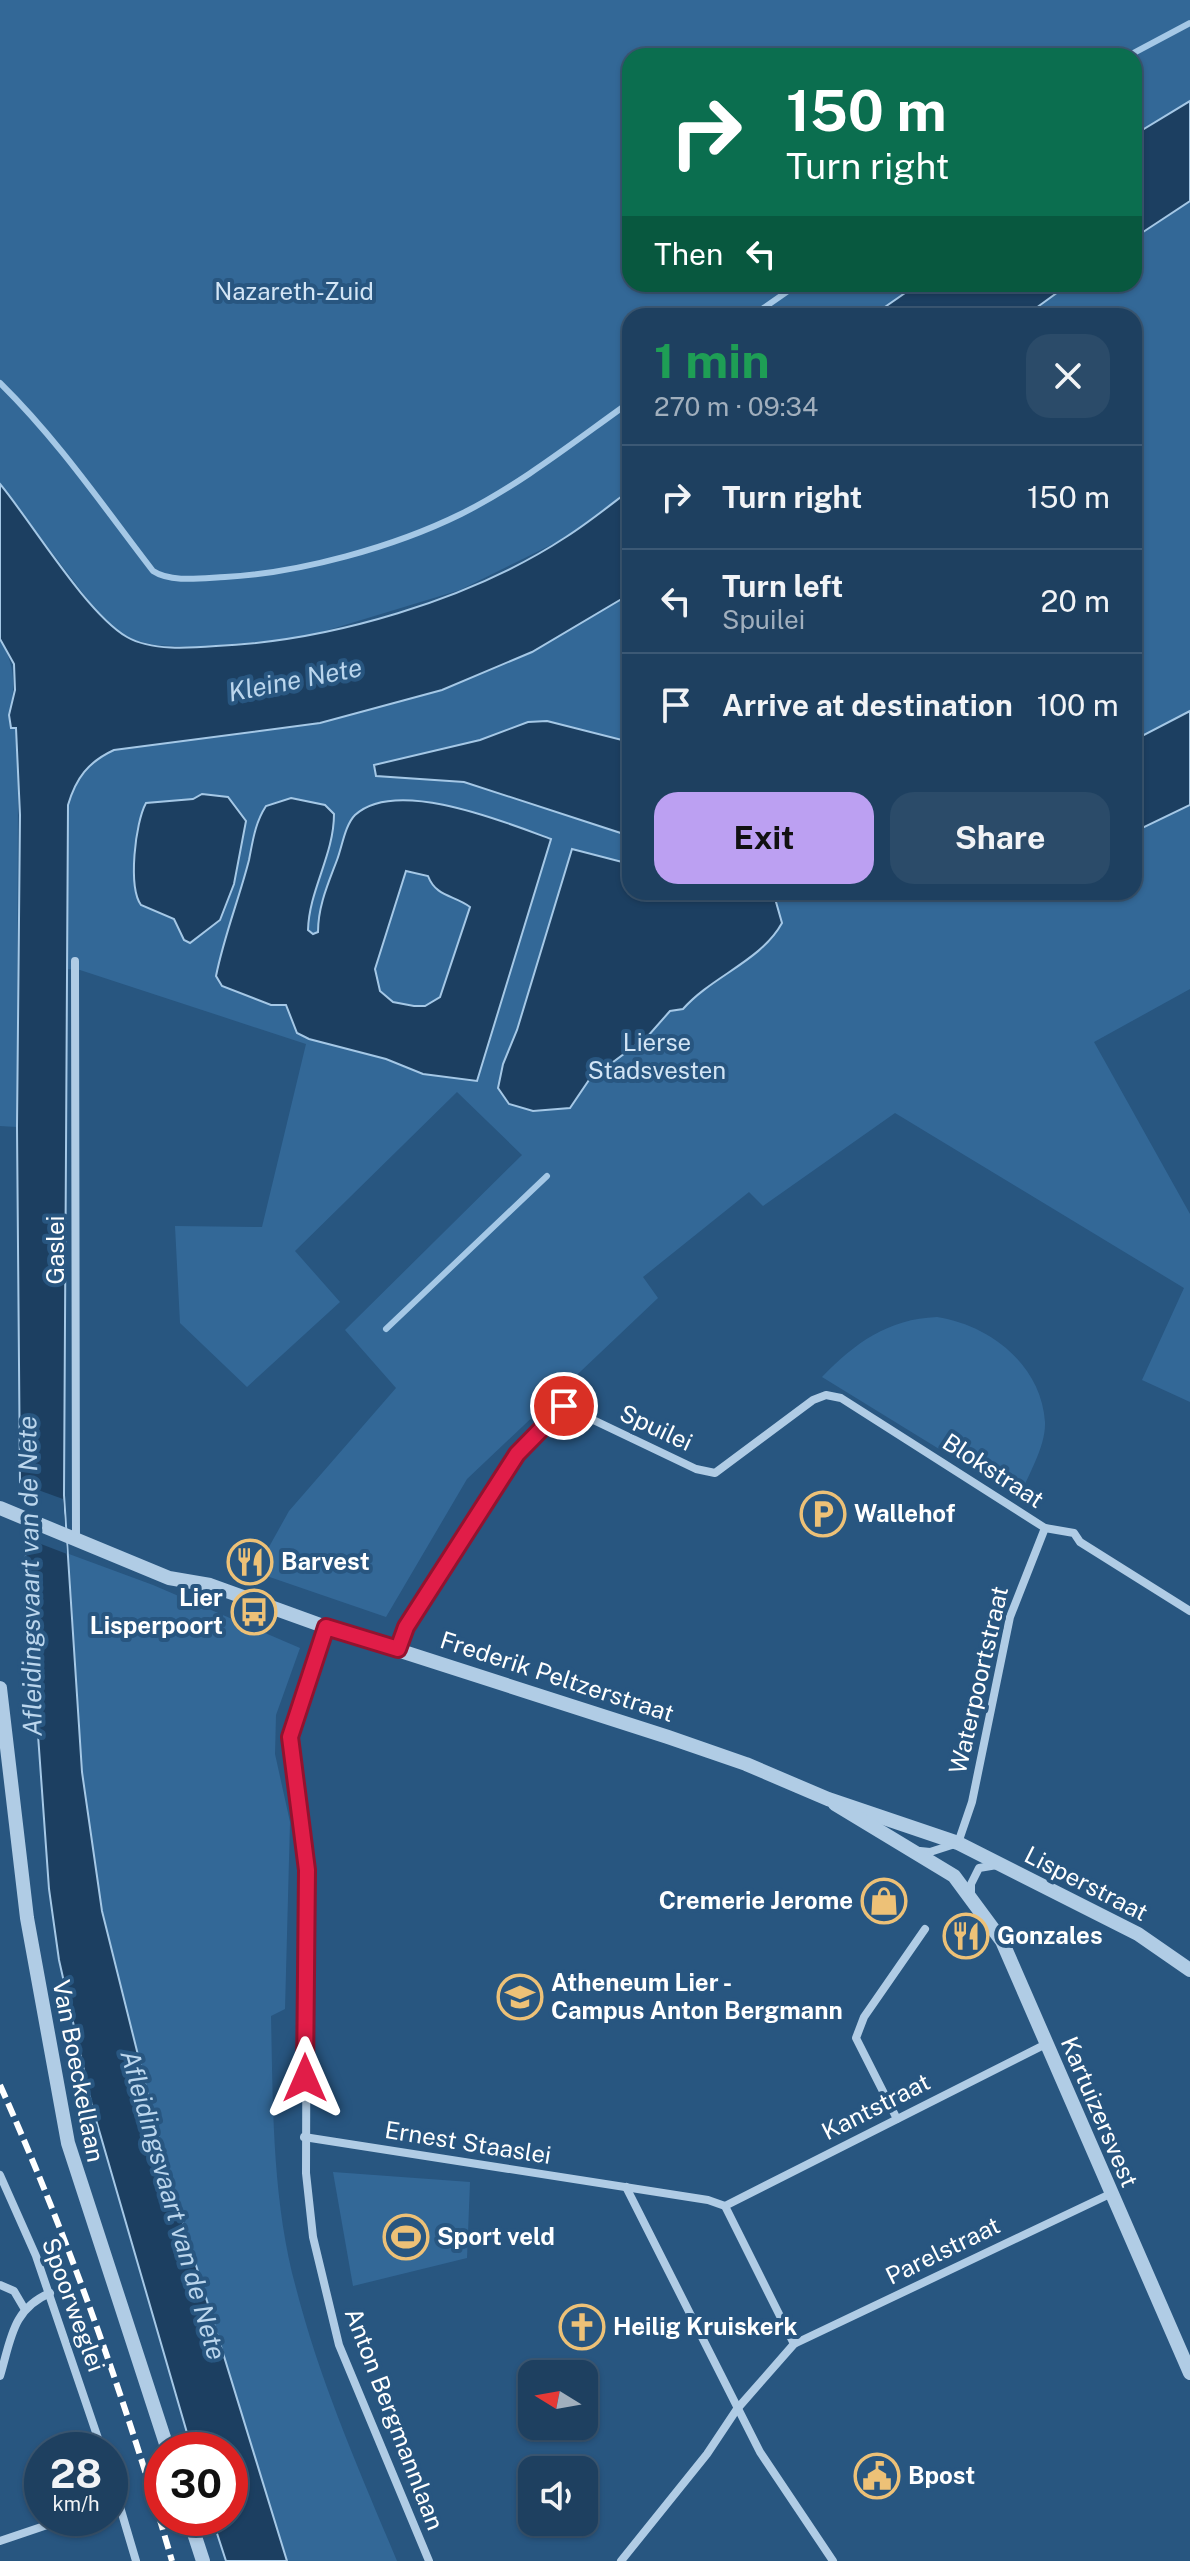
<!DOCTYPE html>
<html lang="en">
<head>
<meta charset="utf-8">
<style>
  :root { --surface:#1e4060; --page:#2b4b69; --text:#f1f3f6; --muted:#a1afbd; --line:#3c5975; --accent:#bca0f2 }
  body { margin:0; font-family:"Public Sans",sans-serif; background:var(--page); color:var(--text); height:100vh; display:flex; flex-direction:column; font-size:30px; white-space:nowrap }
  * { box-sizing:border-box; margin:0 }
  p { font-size:26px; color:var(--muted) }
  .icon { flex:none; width:44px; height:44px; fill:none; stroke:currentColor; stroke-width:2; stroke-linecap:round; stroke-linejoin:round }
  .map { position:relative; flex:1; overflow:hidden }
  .panel { position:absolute; left:622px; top:308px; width:520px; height:592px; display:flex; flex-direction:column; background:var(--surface); border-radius:24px; box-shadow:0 2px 6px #0004,0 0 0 2px var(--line) }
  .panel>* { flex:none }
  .hud { position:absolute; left:622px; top:48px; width:520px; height:244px; border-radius:24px; box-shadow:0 2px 6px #0004,0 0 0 2px var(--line); background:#0b6e4f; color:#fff; overflow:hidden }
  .needle { width:52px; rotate:281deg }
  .buttons { position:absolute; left:518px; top:2360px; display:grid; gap:16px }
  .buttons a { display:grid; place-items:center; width:80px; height:80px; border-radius:16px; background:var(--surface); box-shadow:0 2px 6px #0004,0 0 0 2px var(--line); font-size:40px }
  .speed { position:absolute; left:24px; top:2432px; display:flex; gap:16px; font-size:40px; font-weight:700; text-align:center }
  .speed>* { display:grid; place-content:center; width:104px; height:104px; border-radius:50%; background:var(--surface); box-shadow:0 2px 6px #0004,0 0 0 2px var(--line); line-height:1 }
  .speed small { font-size:20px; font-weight:400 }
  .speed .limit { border:12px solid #d22; background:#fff; color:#111 }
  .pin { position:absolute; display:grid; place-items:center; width:68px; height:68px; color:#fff; margin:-34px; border:4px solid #fff; border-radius:50%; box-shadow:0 2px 8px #0007 }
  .me { position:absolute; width:88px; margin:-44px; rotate:0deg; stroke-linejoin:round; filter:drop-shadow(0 0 6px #0008) }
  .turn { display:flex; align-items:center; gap:28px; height:168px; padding:0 32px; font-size:36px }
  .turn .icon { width:104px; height:104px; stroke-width:2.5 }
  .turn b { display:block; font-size:56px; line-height:68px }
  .then { display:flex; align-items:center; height:76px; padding:0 32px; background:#0003; gap:16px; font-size:30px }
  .round { display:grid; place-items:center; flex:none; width:84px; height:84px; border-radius:24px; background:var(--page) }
  .overview { display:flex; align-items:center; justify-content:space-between; height:136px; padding:0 32px }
  h1 { font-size:48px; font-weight:700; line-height:60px; color:#1e9e55 }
  .button { display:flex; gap:16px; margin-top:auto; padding:16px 32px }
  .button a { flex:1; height:92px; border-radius:24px; background:var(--accent); color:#111; font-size:32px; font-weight:700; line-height:92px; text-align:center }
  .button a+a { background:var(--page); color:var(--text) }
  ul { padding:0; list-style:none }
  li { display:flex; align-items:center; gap:24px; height:104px; padding:0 32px; border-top:2px solid var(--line) }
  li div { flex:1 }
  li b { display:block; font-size:30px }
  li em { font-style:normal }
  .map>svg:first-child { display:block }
  .green { fill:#336897 }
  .water { fill:#1c3f61; stroke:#a5c8e6; stroke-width:2; fill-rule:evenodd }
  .pier { fill:#285680 }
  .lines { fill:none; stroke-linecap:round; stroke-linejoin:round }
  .stream { stroke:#a5c8e6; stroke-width:6 }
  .minor { stroke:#b0cce5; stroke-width:8 }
  .tertiary { stroke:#b0cce5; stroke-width:14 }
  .rail { stroke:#fff; stroke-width:6; stroke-dasharray:14 6; stroke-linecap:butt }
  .route-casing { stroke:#92132f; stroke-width:20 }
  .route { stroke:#e11d48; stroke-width:14 }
  .labels { text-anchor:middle; stroke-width:8; stroke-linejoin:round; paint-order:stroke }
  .park-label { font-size:24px; fill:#d3e5f5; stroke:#285680 }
  .street-label { font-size:24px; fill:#fff; stroke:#285680 }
  .poi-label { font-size:24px; font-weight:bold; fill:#fff; stroke:#285680; text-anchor:start }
  .water-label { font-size:26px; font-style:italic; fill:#bbd6ed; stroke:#285680 }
</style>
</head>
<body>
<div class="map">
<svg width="1190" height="2561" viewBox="0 0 1190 2561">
  <rect width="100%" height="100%" fill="#285680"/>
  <!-- green -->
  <g class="green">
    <polygon points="0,0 1190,0 1190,101 1134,135 1134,56 630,56 630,284 918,284 872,316 630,316 630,490 565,538 460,590 302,638 197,647 155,645 129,639 104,621 0,484"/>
    <polygon points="1190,201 1190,711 1134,740 1134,316 1025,316 1069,284 1134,284 1134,238"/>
    <path d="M630 594V742L547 721 528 722 480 740 375 765 376 775 464 782 630 836V892H1134V832L1190 805V989L1094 1042 1190 1214V1402L1142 1380 1184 1288 895 1113 763 1206 749 1192 643 1277 658 1298 467 1479 386 1617 255 1572 289 1511 396 1388 345 1330 522 1155 457 1092 295 1251 340 1302 247 1387 180 1323 175 1226 262 1227 306 1044 80 970 66 969C65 923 56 828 73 788 82 769 96 758 114 750L320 723 442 690 532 651Z"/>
    <path d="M0 639C15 666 16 684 9 715L16 727 18 777 17 1127 0 1126Z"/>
    <path d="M937 1317C989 1325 1041 1364 1045 1422 1046 1446 1028 1475 1019 1498L822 1377C855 1343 888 1319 937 1317Z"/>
    <path d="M69 1554 153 1585 300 1648 276 1715 275 1754 290 1822 285 2009 271 2016C273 2106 272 2200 296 2288 320 2382 360 2472 397 2561H287L235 2408 167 2171 102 1911 82 1772Z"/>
    <polygon points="333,2172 470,2182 467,2258 353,2286"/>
  </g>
  <!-- water -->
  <g class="water">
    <polygon points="1190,101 1190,201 1134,238 1134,135"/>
    <polygon points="918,284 1069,284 1025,316 872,316"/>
    <path d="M0 484C33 524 86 613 127 637 151 651 190 648 216 646 330 641 470 600 566 537 588 523 609 506 630 490V594L532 652 442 690 320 723 114 750C88 762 76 778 68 805L64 1495 82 1772 102 1911 167 2171 287 2561H226L212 2518H230V2450H192L92 2106 59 1960 49 1889 20 1482 17 1127 20 815 16 728H11L9 715 15 690 14 664 0 639Z"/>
    <polygon points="1190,711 1190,805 1134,832 1134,740"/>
    <polygon points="547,721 630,742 630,836 464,782 376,776 374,765 480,740 528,722"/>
    <path d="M202 794 228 797 246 821 234 884 220 920 190 943 184 940 174 919 141 905C128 887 135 823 146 803L193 799Z"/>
    <path d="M291 798 325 805 334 814C334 855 309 890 308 930L313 934 318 932C318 906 328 884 337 860 342 847 345 825 355 815 396 777 505 822 551 839L477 1081 423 1074 386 1059 309 1039 297 1033 286 1005H271L222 986 216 976C224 936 239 899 249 860 253 840 255 823 266 806ZM406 871 428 876C436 897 454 895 470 907L440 997 425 1006H414L393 1002 380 991 375 969Z"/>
    <path d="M572 849 630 864V892H767L774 895 782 923C761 961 712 976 683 1009L670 1011 648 1036 589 1080 570 1108 533 1111 509 1104 498 1088 503 1064 517 1030Z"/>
  </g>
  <!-- pier -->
  <polygon class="pier" points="16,1482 63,1499 67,1554 20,1536"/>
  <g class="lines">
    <!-- stream -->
    <g class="stream">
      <polyline points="1128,56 1190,23"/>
      <polyline points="752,316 798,284"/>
      <path d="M0 383C58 440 103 506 153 571 171 583 203 578 225 577 300 573 394 547 461 514 521 484 575 441 630 402"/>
      <polyline points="386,1329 547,1176"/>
    </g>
    <!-- minor -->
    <g class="minor">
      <polyline points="75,961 76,1539"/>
      <polyline points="326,1627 290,1737 307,1870 306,2173 313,2237 339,2345 429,2561"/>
      <polyline points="398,1649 406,1627 517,1454 564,1406 696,1469 715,1473 813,1400 826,1395 841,1398 1045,1528 1074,1533 1080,1542 1190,1611"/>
      <polyline points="920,1851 930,1852 958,1843 972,1802 1010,1617 1045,1528"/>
      <polyline points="971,1895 971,1884 979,1868 997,1865"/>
      <polyline points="897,2119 856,2038 864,2017 925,1929"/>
      <polyline points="304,2137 708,2200 725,2206 794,2344"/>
      <polyline points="0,2175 36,2256 102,2450"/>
      <polyline points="626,2187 760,2452 833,2561"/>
      <polyline points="725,2206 1046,2044"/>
      <polyline points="0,2285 14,2291 24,2308"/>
      <path d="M0 2376C11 2340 12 2309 50 2293"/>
      <polyline points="110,2473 136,2561"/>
      <polyline points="0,2541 68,2518"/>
      <polyline points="621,2561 707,2454 737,2409 794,2344 1110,2194"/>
    </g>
    <!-- tertiary -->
    <g class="tertiary">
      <polyline points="0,1508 169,1578 210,1585 326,1627 668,1737 746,1764 828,1799 958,1843 1138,1934 1190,1970"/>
      <polyline points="0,1688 27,1918 68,2143 168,2450"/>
      <polyline points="835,1804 954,1876 1002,1941 1190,2373"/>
      <polyline points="189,2518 203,2561"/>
    </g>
    <!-- rail -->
    <path class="rail" d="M0 2085C69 2240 125 2398 172 2561"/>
  </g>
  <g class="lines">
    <!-- route casing -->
    <g class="route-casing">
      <polyline id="route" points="305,2078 307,1870 290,1737 326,1627 398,1649 406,1627 517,1454 564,1406"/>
    </g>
    <!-- route -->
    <use href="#route" class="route"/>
  </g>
  <!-- icons -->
  <defs>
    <g id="parking-ring" transform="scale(2.3)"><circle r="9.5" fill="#285680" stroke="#edc177" stroke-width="1.5"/><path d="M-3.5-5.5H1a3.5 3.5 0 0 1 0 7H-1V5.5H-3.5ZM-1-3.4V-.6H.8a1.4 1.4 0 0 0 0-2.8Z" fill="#edc177"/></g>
    <g id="restaurant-ring" transform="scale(2.3)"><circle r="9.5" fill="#285680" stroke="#edc177" stroke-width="1.5"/><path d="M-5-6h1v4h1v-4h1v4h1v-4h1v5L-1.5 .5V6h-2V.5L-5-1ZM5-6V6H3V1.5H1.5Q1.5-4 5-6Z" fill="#edc177"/></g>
    <g id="bus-ring" transform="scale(2.3)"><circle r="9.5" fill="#285680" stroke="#edc177" stroke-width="1.5"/><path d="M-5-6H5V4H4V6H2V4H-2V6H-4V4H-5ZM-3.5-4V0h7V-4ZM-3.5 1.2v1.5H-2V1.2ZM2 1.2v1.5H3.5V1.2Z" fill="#edc177"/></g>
    <g id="shop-ring" transform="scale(2.3)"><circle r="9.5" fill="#285680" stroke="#edc177" stroke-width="1.5"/><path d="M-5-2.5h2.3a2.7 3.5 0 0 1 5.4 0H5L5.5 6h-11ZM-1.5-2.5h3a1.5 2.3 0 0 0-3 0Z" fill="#edc177"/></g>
    <g id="school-ring" transform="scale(2.3)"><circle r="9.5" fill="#285680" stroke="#edc177" stroke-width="1.5"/><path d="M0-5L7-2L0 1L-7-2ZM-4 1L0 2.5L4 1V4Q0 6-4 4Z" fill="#edc177"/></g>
    <g id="stadium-ring" transform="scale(2.3)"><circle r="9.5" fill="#285680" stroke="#edc177" stroke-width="1.5"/><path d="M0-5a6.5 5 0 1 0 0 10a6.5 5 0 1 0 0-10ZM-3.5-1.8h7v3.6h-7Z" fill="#edc177"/></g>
    <g id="church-ring" transform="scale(2.3)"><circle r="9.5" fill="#285680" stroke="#edc177" stroke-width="1.5"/><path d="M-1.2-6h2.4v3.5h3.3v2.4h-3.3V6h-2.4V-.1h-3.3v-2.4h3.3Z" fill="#edc177"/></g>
    <g id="civic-ring" transform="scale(2.3)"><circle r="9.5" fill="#285680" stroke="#edc177" stroke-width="1.5"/><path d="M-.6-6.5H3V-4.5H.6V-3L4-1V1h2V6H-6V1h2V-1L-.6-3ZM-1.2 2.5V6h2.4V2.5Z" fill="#edc177"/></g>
  </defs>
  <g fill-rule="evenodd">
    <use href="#parking-ring" x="823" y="1514"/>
    <use href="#restaurant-ring" x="250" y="1562"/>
    <use href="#bus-ring" x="254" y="1612"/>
    <use href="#shop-ring" x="884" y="1901"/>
    <use href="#restaurant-ring" x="966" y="1936"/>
    <use href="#school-ring" x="520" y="1997"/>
    <use href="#stadium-ring" x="406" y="2237"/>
    <use href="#church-ring" x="582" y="2327"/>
    <use href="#civic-ring" x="877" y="2476"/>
  </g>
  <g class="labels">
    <!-- park labels -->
    <g class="park-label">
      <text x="294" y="300">Nazareth-Zuid</text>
      <text x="657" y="1051">Lierse<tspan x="657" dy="28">Stadsvesten</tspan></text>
    </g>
    <!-- street labels -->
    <g class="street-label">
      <text transform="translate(56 1250) rotate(-90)" y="8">Gaslei</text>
      <text transform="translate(656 1428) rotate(25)" y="8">Spuilei</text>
      <text transform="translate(993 1471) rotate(33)" y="8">Blokstraat</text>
      <text transform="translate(557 1677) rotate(18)" y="8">Frederik Peltzerstraat</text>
      <text transform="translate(979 1680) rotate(-77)" y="8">Waterpoortstraat</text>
      <text transform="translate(1086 1884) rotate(27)" y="8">Lisperstraat</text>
      <text transform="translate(78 2071) rotate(79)" y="8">Van Boeckellaan</text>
      <text transform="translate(876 2107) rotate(-27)" y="8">Kantstraat</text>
      <text transform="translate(1099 2112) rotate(67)" y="8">Kartuizersvest</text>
      <text transform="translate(468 2143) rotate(9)" y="8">Ernest Staaslei</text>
      <text transform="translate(943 2251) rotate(-26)" y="8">Parelstraat</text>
      <text transform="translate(73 2305) rotate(70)" y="8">Spoorweglei</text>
      <text transform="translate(394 2419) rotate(69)" y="8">Anton Bergmannlaan</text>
    </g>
    <!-- poi labels -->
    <g class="poi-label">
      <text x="854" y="1522">Wallehof</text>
      <text x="281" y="1570">Barvest</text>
      <text x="223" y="1606" text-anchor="end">Lier<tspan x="223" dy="28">Lisperpoort</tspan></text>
      <text x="853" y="1909" text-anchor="end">Cremerie Jerome</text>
      <text x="997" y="1944">Gonzales</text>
      <text x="551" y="1991">Atheneum Lier -<tspan x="551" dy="28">Campus Anton Bergmann</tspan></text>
      <text x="437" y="2245">Sport veld</text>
      <text x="613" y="2335">Heilig Kruiskerk</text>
      <text x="908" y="2484">Bpost</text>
    </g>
    <!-- water labels -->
    <g class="water-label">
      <text transform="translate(295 680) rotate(-11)" y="9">Kleine Nete</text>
      <text transform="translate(30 1576) rotate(-91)" y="9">Afleidingsvaart van de Nete</text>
      <text transform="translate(173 2205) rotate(74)" y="9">Afleidingsvaart van de Nete</text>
    </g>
  </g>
</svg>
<div class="buttons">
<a><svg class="needle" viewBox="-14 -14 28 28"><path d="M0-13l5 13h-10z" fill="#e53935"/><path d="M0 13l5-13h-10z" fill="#a1afbd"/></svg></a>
<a><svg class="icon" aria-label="sound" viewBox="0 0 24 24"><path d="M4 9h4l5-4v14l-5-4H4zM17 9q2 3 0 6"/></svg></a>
</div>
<div class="speed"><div>28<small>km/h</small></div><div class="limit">30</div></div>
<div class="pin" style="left:564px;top:1406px;background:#d93025"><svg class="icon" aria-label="arrive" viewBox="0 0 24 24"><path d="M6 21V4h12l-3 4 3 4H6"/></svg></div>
<svg class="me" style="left:305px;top:2078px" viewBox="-20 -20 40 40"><path d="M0-17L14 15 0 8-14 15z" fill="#e11d48" stroke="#fff" stroke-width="4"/></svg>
<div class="hud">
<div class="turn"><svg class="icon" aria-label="right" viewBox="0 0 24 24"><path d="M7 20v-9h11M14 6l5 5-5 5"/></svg><div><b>150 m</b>Turn right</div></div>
<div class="then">Then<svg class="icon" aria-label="left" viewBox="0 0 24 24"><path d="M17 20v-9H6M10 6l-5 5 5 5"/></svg></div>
</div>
<section class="panel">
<div class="overview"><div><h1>1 min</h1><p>270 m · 09:34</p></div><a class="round"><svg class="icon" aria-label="close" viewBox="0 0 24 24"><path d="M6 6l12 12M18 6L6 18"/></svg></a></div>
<ul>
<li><svg class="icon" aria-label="right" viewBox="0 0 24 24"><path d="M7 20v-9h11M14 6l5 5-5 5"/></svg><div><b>Turn right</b></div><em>150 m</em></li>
<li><svg class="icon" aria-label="left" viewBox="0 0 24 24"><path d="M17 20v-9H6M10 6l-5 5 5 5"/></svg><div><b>Turn left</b><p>Spuilei</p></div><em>20 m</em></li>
<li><svg class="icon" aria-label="arrive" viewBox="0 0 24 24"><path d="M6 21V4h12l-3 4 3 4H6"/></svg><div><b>Arrive at destination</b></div><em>100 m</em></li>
</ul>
<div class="button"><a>Exit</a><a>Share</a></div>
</section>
</div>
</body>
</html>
